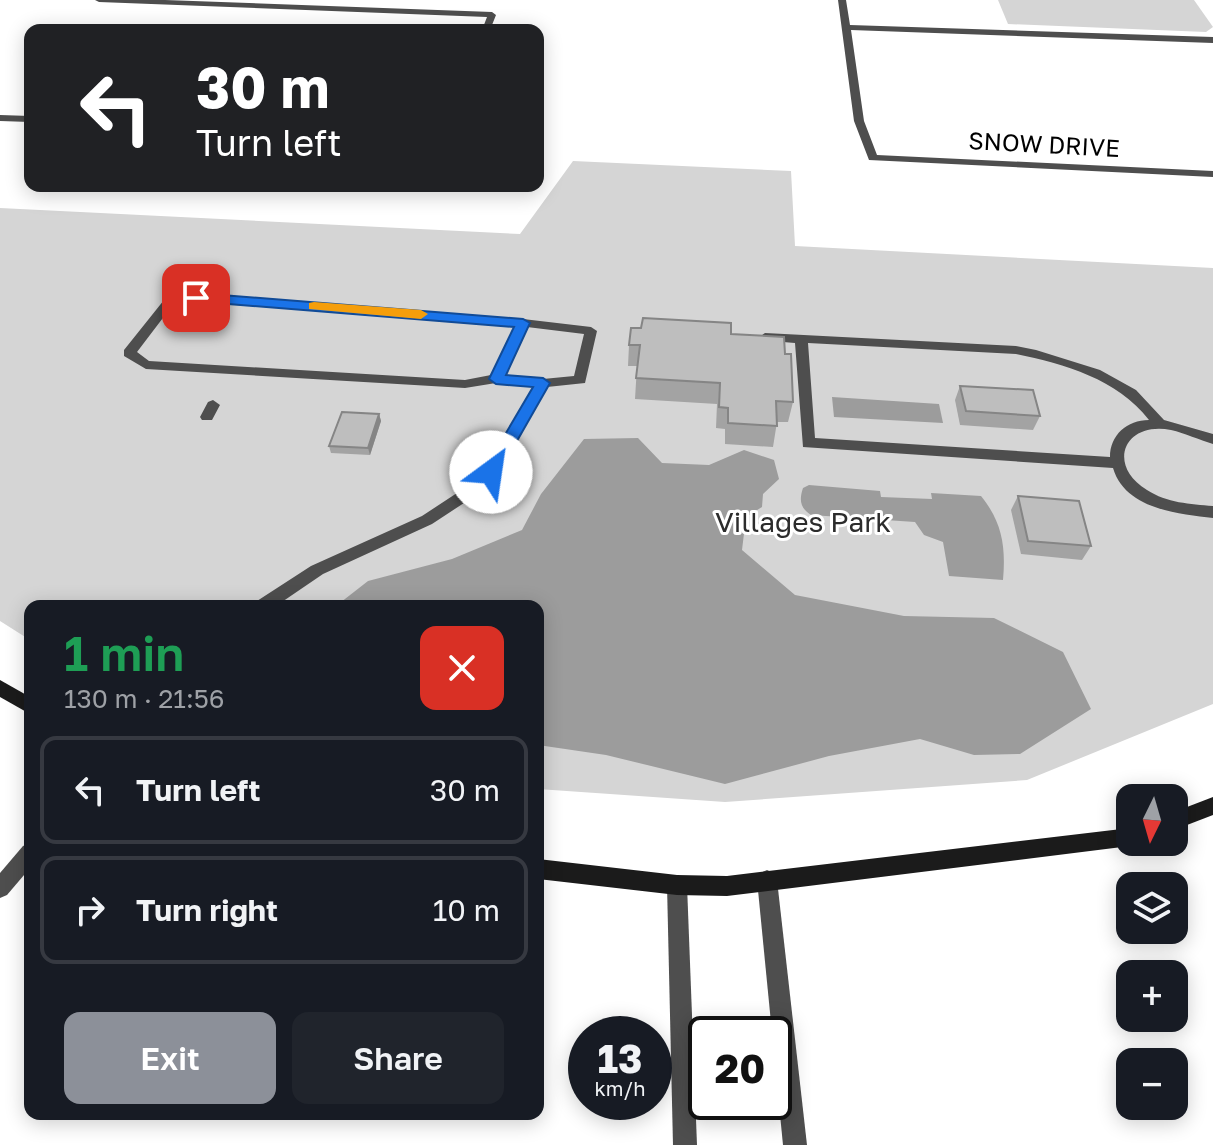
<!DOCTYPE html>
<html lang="en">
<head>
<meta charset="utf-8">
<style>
  :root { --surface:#171b24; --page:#20242c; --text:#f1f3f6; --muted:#9ea1a6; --line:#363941; --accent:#8c9099 }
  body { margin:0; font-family:"Golos Text",sans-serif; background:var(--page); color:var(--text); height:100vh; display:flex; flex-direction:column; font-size:30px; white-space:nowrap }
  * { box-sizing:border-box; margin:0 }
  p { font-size:26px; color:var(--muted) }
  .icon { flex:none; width:44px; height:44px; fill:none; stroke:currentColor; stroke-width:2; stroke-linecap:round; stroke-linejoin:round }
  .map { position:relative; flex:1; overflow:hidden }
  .side { position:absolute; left:24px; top:600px; width:520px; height:520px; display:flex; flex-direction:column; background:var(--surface); border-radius:16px; box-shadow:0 4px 20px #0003 }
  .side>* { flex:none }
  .top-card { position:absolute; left:24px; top:24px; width:520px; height:168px; border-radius:16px; box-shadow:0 4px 20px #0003; background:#202124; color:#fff; overflow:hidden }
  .needle { width:52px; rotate:185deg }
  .tools { position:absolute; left:1116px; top:784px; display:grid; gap:16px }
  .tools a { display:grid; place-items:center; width:72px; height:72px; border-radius:16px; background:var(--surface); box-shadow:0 4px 20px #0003; font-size:40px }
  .speed { position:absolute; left:568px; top:1016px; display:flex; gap:16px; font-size:40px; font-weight:700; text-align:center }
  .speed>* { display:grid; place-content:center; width:104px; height:104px; border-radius:50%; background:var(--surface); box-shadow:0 4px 20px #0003; line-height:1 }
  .speed small { font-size:20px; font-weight:400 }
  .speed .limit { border:4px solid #111; border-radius:12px; background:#fff; color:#111 }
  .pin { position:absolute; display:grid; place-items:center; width:68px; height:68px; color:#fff; margin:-34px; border-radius:16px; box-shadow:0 4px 12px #0006 }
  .me { position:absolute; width:88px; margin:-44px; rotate:31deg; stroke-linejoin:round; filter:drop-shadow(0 0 6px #0008) }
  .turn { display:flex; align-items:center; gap:28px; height:168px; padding:0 40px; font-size:36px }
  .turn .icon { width:104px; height:104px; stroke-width:2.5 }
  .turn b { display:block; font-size:56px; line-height:68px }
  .round { display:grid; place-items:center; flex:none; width:84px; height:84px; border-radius:16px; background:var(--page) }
  .overview { display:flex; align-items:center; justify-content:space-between; height:136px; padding:0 40px }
  h1 { font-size:48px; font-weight:600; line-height:60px; color:#1e9e55 }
  .cta { display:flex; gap:16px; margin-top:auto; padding:16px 40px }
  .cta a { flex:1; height:92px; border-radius:16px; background:var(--accent); color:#fff; font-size:32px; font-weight:600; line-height:92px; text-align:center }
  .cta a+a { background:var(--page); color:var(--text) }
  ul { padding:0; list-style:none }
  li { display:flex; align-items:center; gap:24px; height:108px; margin:0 16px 12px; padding:0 24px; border:4px solid var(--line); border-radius:16px }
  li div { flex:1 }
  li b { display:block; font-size:30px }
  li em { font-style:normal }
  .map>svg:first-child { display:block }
  .green { fill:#d5d5d5 }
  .water { fill:#9c9c9c }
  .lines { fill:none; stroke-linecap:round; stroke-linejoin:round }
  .lane { fill:#4e4e4e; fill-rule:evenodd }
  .street { fill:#4e4e4e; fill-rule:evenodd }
  .secondary { fill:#1b1b1b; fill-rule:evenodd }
  .wall { fill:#a3a3a3 }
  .shaded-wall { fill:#858585 }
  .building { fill:#bebebe; stroke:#858585; stroke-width:2 }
  .route { fill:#1a73e8; stroke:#114b97; stroke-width:2 }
  .slow { fill:#f59e0b }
  .labels { text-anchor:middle; stroke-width:6; stroke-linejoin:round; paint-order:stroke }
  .far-street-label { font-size:24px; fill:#000; stroke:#fff }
  .park-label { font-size:28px; fill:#2c2c2c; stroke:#fff }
</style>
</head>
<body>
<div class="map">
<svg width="1213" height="1145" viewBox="0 0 1213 1145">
  <rect width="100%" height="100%" fill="#fff"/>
  <!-- green -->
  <g class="green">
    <polygon points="998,0 1194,0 1213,27 1206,32 1008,24"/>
    <polygon points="573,161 791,171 795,246 1213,268 1213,704 1027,780 725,802 538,789 538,606 30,606 30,640 0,621 0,208 520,234"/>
  </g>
  <!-- water -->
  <g class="water">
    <polygon points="832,397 939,404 943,423 834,417"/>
    <polygon points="638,438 662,463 709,465 744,450 774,460 779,479 763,494 762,507 746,517 742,550 795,595 904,616 994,618 1063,652 1091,709 1020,754 974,755 920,739 829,756 725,784 606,755 538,745 538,606 336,606 368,581 452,559 522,530 541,494 584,439"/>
    <path d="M809 485 880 491 881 497 932 499 931 493 981 496C1002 522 1006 546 1003 580L949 576 943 542 924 535 915 522 811 515C800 508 799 500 803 488Z"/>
  </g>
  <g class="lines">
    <!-- lane -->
    <path class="lane" d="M196 294 523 319 591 327 597 331 585 383 547 387 496 476 467 501 432 524 323 574 276 606H255L257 601 311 566 422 516 457 493 486 468 534 387 496 383 465 388 146 369 124 356V350L164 300ZM196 302 515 326 491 375 465 380 149 361 137 352 172 306ZM527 327 584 334 574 376 543 379 504 375Z"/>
    <!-- street -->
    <g class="street">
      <polygon points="95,0 165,0 492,12 496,15 490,30 482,30 487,17 99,2"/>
      <polygon points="838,0 846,0 850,25 1213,37 1213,43 851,30 864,121 877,155 1213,171 1213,177 869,160 854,121"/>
      <polygon points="0,115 30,116 30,122 0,121"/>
      <path d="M765 333 1016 346 1036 350 1100 370 1136 390 1164 420 1213 434V444C1199 440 1185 433 1171 430 1124 421 1106 465 1147 490 1167 503 1190 504 1213 506V518C1178 514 1125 509 1113 468L803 447 795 343 760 340 759 337ZM808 343 1016 354C1065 364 1117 379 1149 420 1127 420 1110 435 1110 457L815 438Z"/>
      <polygon points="213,400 220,405 212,420 202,420 200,417 208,402"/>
      <polygon points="30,843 30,868 7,895 0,898 0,873 23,846"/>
      <polygon points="767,870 774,873 777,880 807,1145 783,1145 757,880 760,873"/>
      <polygon points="677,875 684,878 687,885 697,1145 673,1145 667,885 670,878"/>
    </g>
    <!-- secondary -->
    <g class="secondary">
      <polygon points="0,680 30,697 30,714 0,697"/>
      <polygon points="1213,797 1213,815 1174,830 1174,812"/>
      <polygon points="1130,828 1130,842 1138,842 1130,846 727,896 677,895 538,879 538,859 677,875 727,876"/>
    </g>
  </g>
  <!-- wall -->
  <g class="wall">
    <polygon points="731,334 785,354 793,402 788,422 777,422 773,447 725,444 725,429 716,428 717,404 635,399 637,366 628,366 629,345"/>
    <polygon points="960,386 1040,416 1033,430 960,425 955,400"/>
    <polygon points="379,414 381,421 370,455 331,453 329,446"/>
    <polygon points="1018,496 1091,546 1082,560 1021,554 1011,510"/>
  </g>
  <!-- shaded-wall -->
  <polygon class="shaded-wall" points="379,414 381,421 370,455 368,448"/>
  <!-- building -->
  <g class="building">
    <polygon points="643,318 731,323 731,334 784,337 785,354 791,354 793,402 776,401 777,426 728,423 728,408 719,407 720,383 636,378 640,345 629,345 631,328 641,328"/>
    <polygon points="960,386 1033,390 1040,416 966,411"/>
    <polygon points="342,412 379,414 368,448 329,446"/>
    <polygon points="1018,496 1079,501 1091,546 1028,541"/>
  </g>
  <!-- route -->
  <polygon class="route" points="196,293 523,319 530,323 506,375 543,378 550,383 497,476 491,478 483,472 533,387 496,384 489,379 514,327 191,301 189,298"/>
  <!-- slow -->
  <polygon class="slow" points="314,302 421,310 428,314 421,319 309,309 309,303"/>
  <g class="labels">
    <!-- far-street labels -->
    <g class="far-street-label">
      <text transform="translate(1044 145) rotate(3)" y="8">SNOW DRIVE</text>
    </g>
    <!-- park labels -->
    <g class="park-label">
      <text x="803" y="532">Villages Park</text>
    </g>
  </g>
</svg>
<div class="tools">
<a><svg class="needle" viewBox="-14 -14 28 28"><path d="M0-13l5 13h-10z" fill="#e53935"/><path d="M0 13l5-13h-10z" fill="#9ea1a6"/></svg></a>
<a><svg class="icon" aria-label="layers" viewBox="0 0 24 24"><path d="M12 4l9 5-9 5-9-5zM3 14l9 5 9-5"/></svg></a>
<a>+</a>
<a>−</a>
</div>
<div class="speed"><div>13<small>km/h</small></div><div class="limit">20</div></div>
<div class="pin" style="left:196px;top:298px;background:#d93025"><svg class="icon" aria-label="arrive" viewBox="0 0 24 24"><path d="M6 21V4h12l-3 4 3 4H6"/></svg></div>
<svg class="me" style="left:491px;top:472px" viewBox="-20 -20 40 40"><circle r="19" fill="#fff"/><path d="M0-13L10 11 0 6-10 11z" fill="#1a73e8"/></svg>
<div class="top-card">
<div class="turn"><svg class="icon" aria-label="left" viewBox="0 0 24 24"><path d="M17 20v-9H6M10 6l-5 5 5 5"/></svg><div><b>30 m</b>Turn left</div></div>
</div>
<section class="side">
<div class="overview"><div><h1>1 min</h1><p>130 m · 21:56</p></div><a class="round" style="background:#d93025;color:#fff"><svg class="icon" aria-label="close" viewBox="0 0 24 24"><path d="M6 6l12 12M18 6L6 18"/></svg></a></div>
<ul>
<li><svg class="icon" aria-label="left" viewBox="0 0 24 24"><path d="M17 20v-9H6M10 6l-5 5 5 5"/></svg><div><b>Turn left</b></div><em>30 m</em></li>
<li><svg class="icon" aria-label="right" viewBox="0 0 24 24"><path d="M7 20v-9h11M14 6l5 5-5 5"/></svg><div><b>Turn right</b></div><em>10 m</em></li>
</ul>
<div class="cta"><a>Exit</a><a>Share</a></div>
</section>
</div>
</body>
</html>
